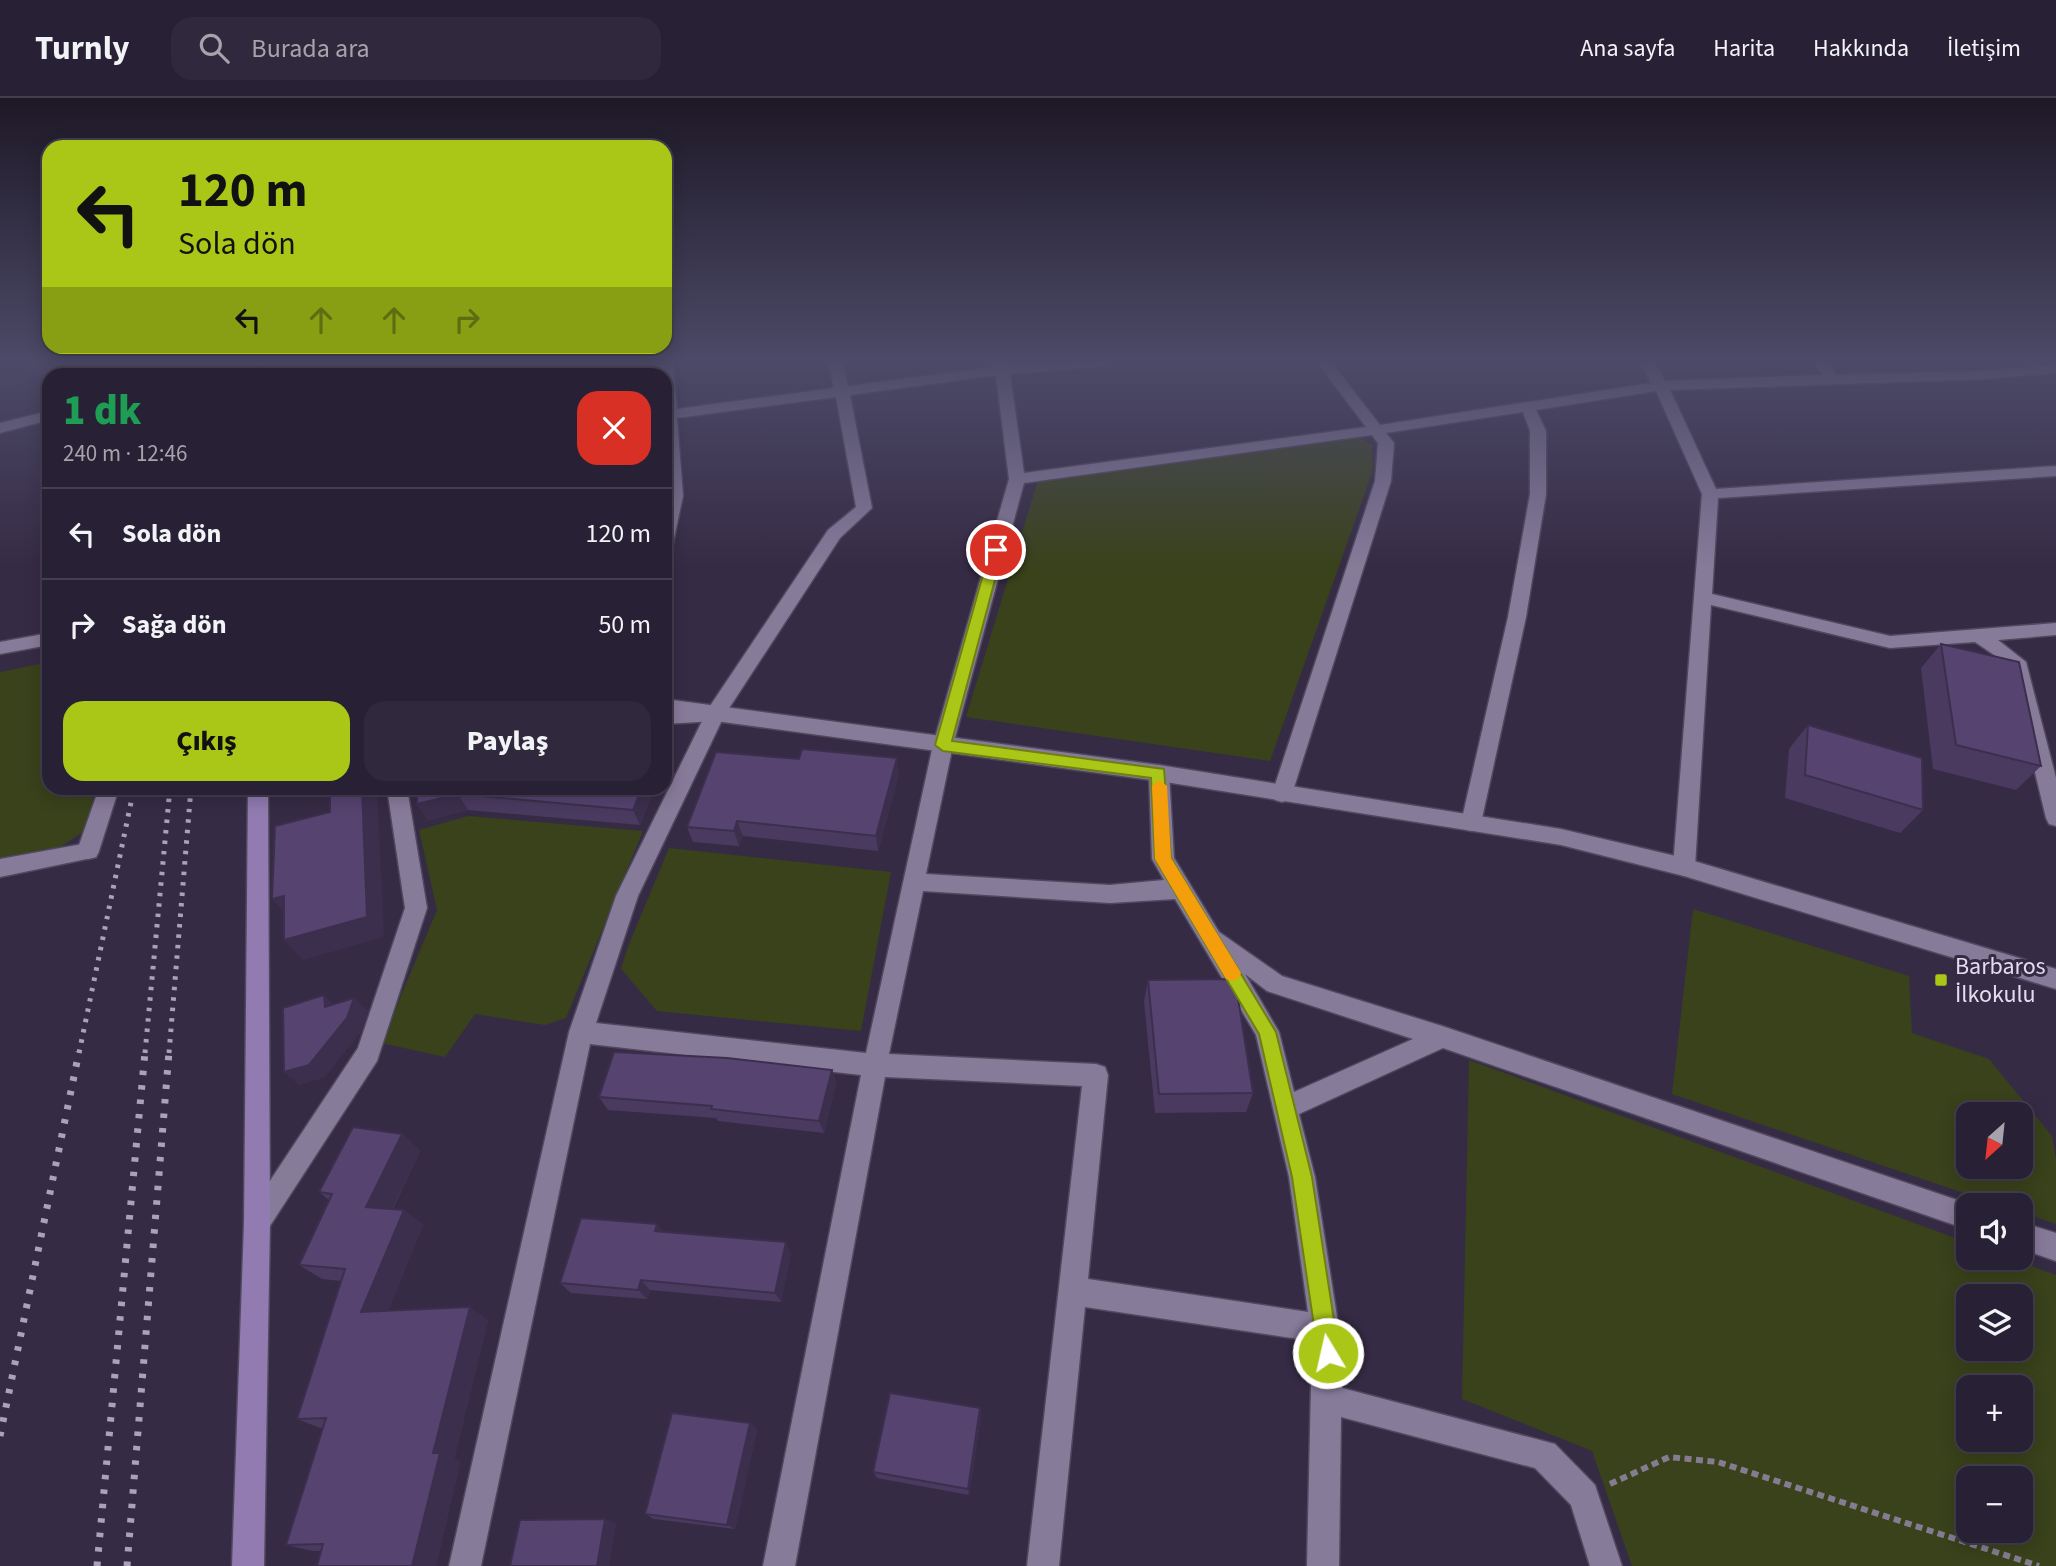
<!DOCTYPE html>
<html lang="tr">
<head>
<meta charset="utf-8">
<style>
  :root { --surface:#282034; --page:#30283c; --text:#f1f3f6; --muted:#a5a3ac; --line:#443e4f; --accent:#aac718 }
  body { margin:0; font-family:"Source Sans 3",sans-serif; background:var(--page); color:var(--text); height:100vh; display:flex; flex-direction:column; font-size:26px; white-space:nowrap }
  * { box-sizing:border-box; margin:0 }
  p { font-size:23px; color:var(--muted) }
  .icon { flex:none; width:38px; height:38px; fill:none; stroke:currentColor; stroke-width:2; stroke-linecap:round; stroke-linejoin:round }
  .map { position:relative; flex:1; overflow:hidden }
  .panel { position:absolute; left:42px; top:270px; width:630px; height:427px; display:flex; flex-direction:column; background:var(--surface); border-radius:21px; box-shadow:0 4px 18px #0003,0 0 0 2px var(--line) }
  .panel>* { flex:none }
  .banner { position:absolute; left:42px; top:42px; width:630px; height:214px; border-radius:21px; box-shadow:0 4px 18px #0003,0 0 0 2px var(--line); background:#aac718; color:#111; overflow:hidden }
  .needle { width:46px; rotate:207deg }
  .buttons { position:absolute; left:1956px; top:1004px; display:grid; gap:14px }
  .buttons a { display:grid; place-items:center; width:77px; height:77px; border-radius:14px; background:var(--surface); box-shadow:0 4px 18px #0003,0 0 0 2px var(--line); font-size:35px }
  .pin { position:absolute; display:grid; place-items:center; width:60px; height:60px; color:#fff; margin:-30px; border:4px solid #fff; border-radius:50%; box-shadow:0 2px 7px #0007 }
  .me { position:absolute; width:77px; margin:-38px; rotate:351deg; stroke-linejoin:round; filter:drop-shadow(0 0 5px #0008) }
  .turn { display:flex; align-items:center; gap:24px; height:147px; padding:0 21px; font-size:32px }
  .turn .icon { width:91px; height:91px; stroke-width:2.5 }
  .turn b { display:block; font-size:49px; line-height:60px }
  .lanes { display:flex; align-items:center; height:66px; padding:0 21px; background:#0003; justify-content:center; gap:35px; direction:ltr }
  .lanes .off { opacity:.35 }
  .round { display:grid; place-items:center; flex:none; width:74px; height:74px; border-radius:21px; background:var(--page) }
  .head { display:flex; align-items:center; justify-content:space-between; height:119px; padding:0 21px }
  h1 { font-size:42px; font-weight:800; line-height:52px; color:#1e9e55 }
  .primary-button { display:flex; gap:14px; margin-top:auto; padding:14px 21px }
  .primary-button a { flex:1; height:80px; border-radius:21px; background:var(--accent); color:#111; font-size:28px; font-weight:800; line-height:80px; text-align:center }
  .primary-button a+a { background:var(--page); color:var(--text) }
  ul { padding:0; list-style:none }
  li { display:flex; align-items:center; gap:21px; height:91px; padding:0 21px; border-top:2px solid var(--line) }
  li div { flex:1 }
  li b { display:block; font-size:26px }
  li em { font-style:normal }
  header { display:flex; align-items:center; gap:42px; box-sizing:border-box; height:98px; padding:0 35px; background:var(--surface); border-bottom:2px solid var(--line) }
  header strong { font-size:33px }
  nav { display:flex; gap:38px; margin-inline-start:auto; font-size:24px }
  .search { width:490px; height:63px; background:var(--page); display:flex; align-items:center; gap:18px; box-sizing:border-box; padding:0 24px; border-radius:21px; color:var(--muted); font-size:26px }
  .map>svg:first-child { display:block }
  .green { fill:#39421b; fill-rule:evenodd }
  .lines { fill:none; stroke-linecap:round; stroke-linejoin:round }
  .minor-casing { stroke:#50485e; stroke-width:3 }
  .tertiary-casing { stroke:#50485e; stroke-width:3 }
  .secondary-casing { stroke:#50485e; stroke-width:3 }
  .path { stroke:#857c92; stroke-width:6; stroke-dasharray:7 4.5; stroke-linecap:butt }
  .minor { fill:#877b9a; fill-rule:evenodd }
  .tertiary { fill:#877b9a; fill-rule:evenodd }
  .secondary { fill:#917bb0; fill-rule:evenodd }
  .rail-far2 { stroke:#aaa2b6; stroke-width:4.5; stroke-dasharray:2.5 5; stroke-linecap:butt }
  .rail-far1 { stroke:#aaa2b6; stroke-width:5; stroke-dasharray:3.5 7; stroke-linecap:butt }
  .rail { stroke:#aaa2b6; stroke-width:7; stroke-dasharray:4.5 10; stroke-linecap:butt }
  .wall { fill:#4a3a60 }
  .shaded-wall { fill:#3c2f4e }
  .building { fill:#564370; stroke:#3c2f4e; stroke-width:2 }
  .route { fill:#aac718; stroke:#6e8110; stroke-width:2 }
  .slow { fill:#f59e0b }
  .poi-dot { fill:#aac718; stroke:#362b45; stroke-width:2.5 }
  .labels { text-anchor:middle; stroke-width:6; stroke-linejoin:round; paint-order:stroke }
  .poi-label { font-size:24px; fill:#e3ddee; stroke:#362b45; text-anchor:start }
</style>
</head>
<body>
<header>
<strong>Turnly</strong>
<div class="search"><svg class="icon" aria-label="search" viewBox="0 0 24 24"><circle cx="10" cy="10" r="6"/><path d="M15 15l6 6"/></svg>Burada ara</div>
<nav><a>Ana sayfa</a><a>Harita</a><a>Hakkında</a><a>İletişim</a></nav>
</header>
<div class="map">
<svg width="2056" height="1468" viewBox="0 0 2056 1468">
  <rect width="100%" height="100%" fill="#362b45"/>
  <!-- green -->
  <g class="green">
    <polygon points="1359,339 1372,347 1373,372 1270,663 966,619 1038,382"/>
    <polygon points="49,564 49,690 94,690 89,730 60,749 0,760 0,574"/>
    <polygon points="468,718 643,733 566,920 545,927 475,916 445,959 381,945 437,812 419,732"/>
    <polygon points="669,750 891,774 861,933 657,913 621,871 627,851"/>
    <path d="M1693 811 1909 878 1912 935 1989 961 2052 1038 2056 1061V1126L2021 1114V1108H2002L1672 996ZM1969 1017H2021V1069H1969Z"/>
    <path d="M1469 962 1969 1145V1160H2009L2056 1177V1468H1632L1592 1353 1462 1301ZM1969 1199H2021V1251H1969ZM1969 1290H2021V1342H1969ZM1969 1381H2021V1433H1969Z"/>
  </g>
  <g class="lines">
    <!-- minor casing -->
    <g class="minor-casing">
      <g id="minor">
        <path d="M659 264H673L677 311 834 290 828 264H842L848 288 994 269 992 264H1006L1007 267 1110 264 1103 268 1010 276 1024 375 1366 329 1317 264H1331L1380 327 1651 285 1640 264H1654L1665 283 1822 277 1814 264H1828L1836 277 1983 273 2056 267V275L1983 281 1670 292 1716 391 2056 368V378L1718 400 1712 496 1890 538 2056 525V537L1998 542 2026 564 2056 680V728L2049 726 2046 720 2009 567 1975 544 1890 550 1711 507 1695 769 1692 775 1684 778 1676 775 1673 769 1702 396 1656 293 1536 312 1546 333V396L1526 519 1481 725 1478 731 1471 733 1464 731 1461 725 1508 519 1530 396V333L1523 314 1386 335 1394 345 1391 383 1292 696 1289 702 1282 704 1275 702 1272 696 1375 383 1378 345 1372 337 1024 385 953 647 926 776 1110 787 1164 782 1152 761 1149 675 1152 670 1159 667 1166 670 1169 675 1174 760 1219 834 1282 878 1442 928 1969 1106 1974 1108H1969V1132L1443 950 1299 1016 1315 1079 1339 1231 1342 1255V1290L1555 1346 1595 1387 1622 1468H1590L1571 1407 1535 1370 1341 1319 1339 1468H1307L1312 1243 1085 1209 1059 1468H1027L1082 988 885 979 795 1468H763L861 977 590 946 481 1468H449L569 934 616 798 708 611 828 432 856 409 836 299 677 320 683 398 673 445 665 450V276H660ZM996 277 1009 381 933 647 866 955 596 925 638 798 724 618 840 440 872 410 850 297ZM923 793 1110 805 1175 801 1256 937 1289 1079 1308 1214 1088 1181 1108 977 1105 969 1096 966 889 956ZM1245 876 1267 893 1413 941 1294 994 1279 934Z"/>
        <polygon points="49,313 49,322 0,335 0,325"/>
        <polygon points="49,535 49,547 0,556 0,544"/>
        <polygon points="387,690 407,690 427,810 377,963 266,1134 257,1138 248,1134 244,1125 248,1116 358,950 405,810"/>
        <polygon points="88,745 96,747 99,753 96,759 0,779 0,761"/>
        <polygon points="2021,1124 2056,1135 2056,1163 2021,1151"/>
      </g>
    </g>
    <!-- tertiary casing -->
    <g class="tertiary-casing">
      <g id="tertiary">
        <polygon points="149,264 163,264 164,276 150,276"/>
        <polygon points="485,264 499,264 495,276 481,276"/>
        <polygon points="665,601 1159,667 1561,731 1684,760 2056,871 2056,891 1684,778 1561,747 1159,683 715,623 665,626"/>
        <polygon points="99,690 119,690 99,753 96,759 88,761 80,759 77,753"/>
      </g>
    </g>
    <!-- secondary casing -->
    <g class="secondary-casing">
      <g id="secondary">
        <polygon points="250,264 264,264 265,276 251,276"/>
        <polygon points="248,690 268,690 270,1125 264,1468 232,1468 244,1125"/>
      </g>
    </g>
    <!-- path -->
    <polyline class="path" points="1610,1386 1669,1359 1718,1364 2039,1468"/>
    <!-- minor -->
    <use href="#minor" class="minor"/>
    <!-- tertiary -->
    <use href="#tertiary" class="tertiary"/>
    <!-- secondary -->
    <use href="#secondary" class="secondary"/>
    <!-- rail-far2 -->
    <g class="rail-far2">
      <polyline points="184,264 186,276"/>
      <polyline points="199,264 201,276"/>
      <polyline points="216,264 217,276"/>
    </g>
    <!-- rail-far1 -->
    <g class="rail-far1">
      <polyline points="79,955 134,690"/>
      <polyline points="145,955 170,690"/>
      <polyline points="169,955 191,690"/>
    </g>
    <!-- rail -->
    <g class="rail">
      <polyline points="0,1338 79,954"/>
      <polyline points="97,1468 145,954"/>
      <polyline points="127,1468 169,954"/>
    </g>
  </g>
  <!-- wall -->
  <g class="wall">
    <polygon points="1941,546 2041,668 2016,692 1933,671 1921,570"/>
    <polygon points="1808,627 1923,712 1900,735 1785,700 1789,651"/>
    <polygon points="899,676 878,753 743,738 739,748 693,744 687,729"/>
    <polygon points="417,690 655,690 640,727 468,712 428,722 417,706"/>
    <polygon points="1148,882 1253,995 1246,1014 1155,1015 1144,903"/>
    <polygon points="832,972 836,985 824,1035 718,1023 716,1020 608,1012 599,999"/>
    <polygon points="402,1036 420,1053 393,1111 404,1112 423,1127 388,1213 488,1222 454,1361 460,1364 436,1468 317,1468 321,1453 313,1453 286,1447 323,1331 297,1321 341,1183 322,1181 299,1167 329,1102 319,1094"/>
    <polygon points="657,1126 662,1133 791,1155 781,1204 650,1192 647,1201 571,1195 560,1185"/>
    <polygon points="980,1310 981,1317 969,1397 877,1380 873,1374"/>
    <polygon points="750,1325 757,1332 735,1431 654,1421 645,1416"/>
  </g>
  <!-- shaded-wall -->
  <g class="shaded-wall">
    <polygon points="0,264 44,264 44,281 0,290"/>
    <polygon points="897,660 899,676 878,753 876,738"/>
    <polygon points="362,690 377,690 384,839 303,862 284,842"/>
    <polygon points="642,690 655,690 640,727 633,712"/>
    <polygon points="458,696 468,712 428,722 417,706"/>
    <polygon points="737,723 743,738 739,748 734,733"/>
    <polygon points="284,798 291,822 272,801"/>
    <polygon points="324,897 338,911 325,909"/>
    <polygon points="354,900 368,913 361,934 324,980 299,987 284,974"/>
    <polygon points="832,972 836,985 824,1035 819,1023"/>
    <polygon points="402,1036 420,1053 386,1124 366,1109"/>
    <polygon points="404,1112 423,1127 383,1226 361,1214"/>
    <polygon points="657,1126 665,1137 655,1133"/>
    <polygon points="786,1144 791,1155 781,1204 775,1195"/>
    <polygon points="641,1182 650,1192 647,1201 638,1192"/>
    <polygon points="470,1209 488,1222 454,1361 460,1364 436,1468 412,1468 433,1355"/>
    <polygon points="980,1310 981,1317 969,1397 968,1391"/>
    <polygon points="750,1325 757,1332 735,1431 727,1427"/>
    <polygon points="605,1421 616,1425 609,1468 597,1468"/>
  </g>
  <!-- building -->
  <g class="building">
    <polygon points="1941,546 2019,564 2041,668 1956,647"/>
    <polygon points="1808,627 1922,660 1923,712 1805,677"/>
    <polygon points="802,651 897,660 876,738 737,723 734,733 687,729 716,654 799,661"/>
    <polygon points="330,690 362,690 367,819 284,842 284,798 272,801 275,728 330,714"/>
    <polygon points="417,690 642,690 633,712 458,696 417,706"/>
    <polygon points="1235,881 1253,995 1159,996 1148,882"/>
    <polygon points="324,897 325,909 354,900 347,920 309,967 284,974 283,910"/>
    <polygon points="614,954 727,960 832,972 819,1023 711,1011 712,1008 599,999"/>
    <polygon points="353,1029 402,1036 366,1109 404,1112 361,1214 470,1209 433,1355 440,1355 412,1468 317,1468 323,1446 286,1447 326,1320 297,1321 345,1171 299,1167 332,1096 319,1094"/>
    <polygon points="581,1120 657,1126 655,1133 786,1144 775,1195 641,1182 638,1192 560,1185"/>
    <polygon points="890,1295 980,1310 968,1391 873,1374"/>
    <polygon points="672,1315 750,1325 727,1427 645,1416"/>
    <polygon points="605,1421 597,1468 510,1468 520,1422"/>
  </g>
  <!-- sky -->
  <linearGradient id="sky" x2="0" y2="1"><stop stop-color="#1e1826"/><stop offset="0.56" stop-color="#4c4a68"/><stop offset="1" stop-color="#4c4a68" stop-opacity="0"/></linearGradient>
  <rect width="2056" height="470" fill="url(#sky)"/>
  <!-- route -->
  <polygon class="route" points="996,448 1003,452 952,643 1164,671 1171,760 1276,934 1312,1079 1339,1255 1336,1262 1328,1265 1321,1262 1318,1255 1292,1079 1259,936 1155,761 1151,680 943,653 935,647 990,452"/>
  <!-- slow -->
  <polygon class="slow" points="1159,682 1167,688 1171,760 1238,870 1241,875 1238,881 1232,883 1226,881 1155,761 1152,688"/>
  <!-- markers -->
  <rect class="poi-dot" x="1934" y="875" width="14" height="14" rx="3.5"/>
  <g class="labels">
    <!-- poi labels -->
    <g class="poi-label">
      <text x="1955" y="876">Barbaros<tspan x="1955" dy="28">İlkokulu</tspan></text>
    </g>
  </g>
</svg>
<div class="buttons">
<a><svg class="needle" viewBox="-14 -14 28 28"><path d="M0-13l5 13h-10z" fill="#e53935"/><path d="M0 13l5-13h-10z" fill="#a5a3ac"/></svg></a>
<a><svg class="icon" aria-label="sound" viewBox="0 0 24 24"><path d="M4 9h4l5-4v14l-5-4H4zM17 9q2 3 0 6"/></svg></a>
<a><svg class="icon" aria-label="layers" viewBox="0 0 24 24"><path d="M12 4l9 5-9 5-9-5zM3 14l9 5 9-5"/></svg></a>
<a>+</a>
<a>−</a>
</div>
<div class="pin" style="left:996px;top:452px;background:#d93025"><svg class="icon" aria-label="arrive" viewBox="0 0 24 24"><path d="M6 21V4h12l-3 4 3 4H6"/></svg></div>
<svg class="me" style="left:1328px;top:1255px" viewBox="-20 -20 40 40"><circle r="17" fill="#aac718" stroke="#fff" stroke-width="3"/><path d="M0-11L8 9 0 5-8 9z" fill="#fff"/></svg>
<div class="banner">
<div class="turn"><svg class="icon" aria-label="left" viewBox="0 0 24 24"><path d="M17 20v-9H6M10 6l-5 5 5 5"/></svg><div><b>120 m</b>Sola dön</div></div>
<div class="lanes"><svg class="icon" aria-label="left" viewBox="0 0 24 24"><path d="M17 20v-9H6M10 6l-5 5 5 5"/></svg><svg class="icon off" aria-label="ahead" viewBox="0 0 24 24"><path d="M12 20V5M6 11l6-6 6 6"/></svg><svg class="icon off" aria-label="ahead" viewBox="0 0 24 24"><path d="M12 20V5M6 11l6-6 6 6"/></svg><svg class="icon off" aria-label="right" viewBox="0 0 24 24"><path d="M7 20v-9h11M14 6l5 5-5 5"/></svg></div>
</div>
<section class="panel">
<div class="head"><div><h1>1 dk</h1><p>240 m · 12:46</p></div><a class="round" style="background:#d93025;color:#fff"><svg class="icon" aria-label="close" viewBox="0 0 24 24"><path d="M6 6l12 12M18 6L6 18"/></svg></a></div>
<ul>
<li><svg class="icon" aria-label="left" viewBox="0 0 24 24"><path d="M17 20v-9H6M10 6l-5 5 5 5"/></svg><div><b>Sola dön</b></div><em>120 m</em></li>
<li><svg class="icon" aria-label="right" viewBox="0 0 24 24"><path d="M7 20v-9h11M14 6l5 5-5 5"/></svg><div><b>Sağa dön</b></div><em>50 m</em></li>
</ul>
<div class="primary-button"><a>Çıkış</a><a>Paylaş</a></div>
</section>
</div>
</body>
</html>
